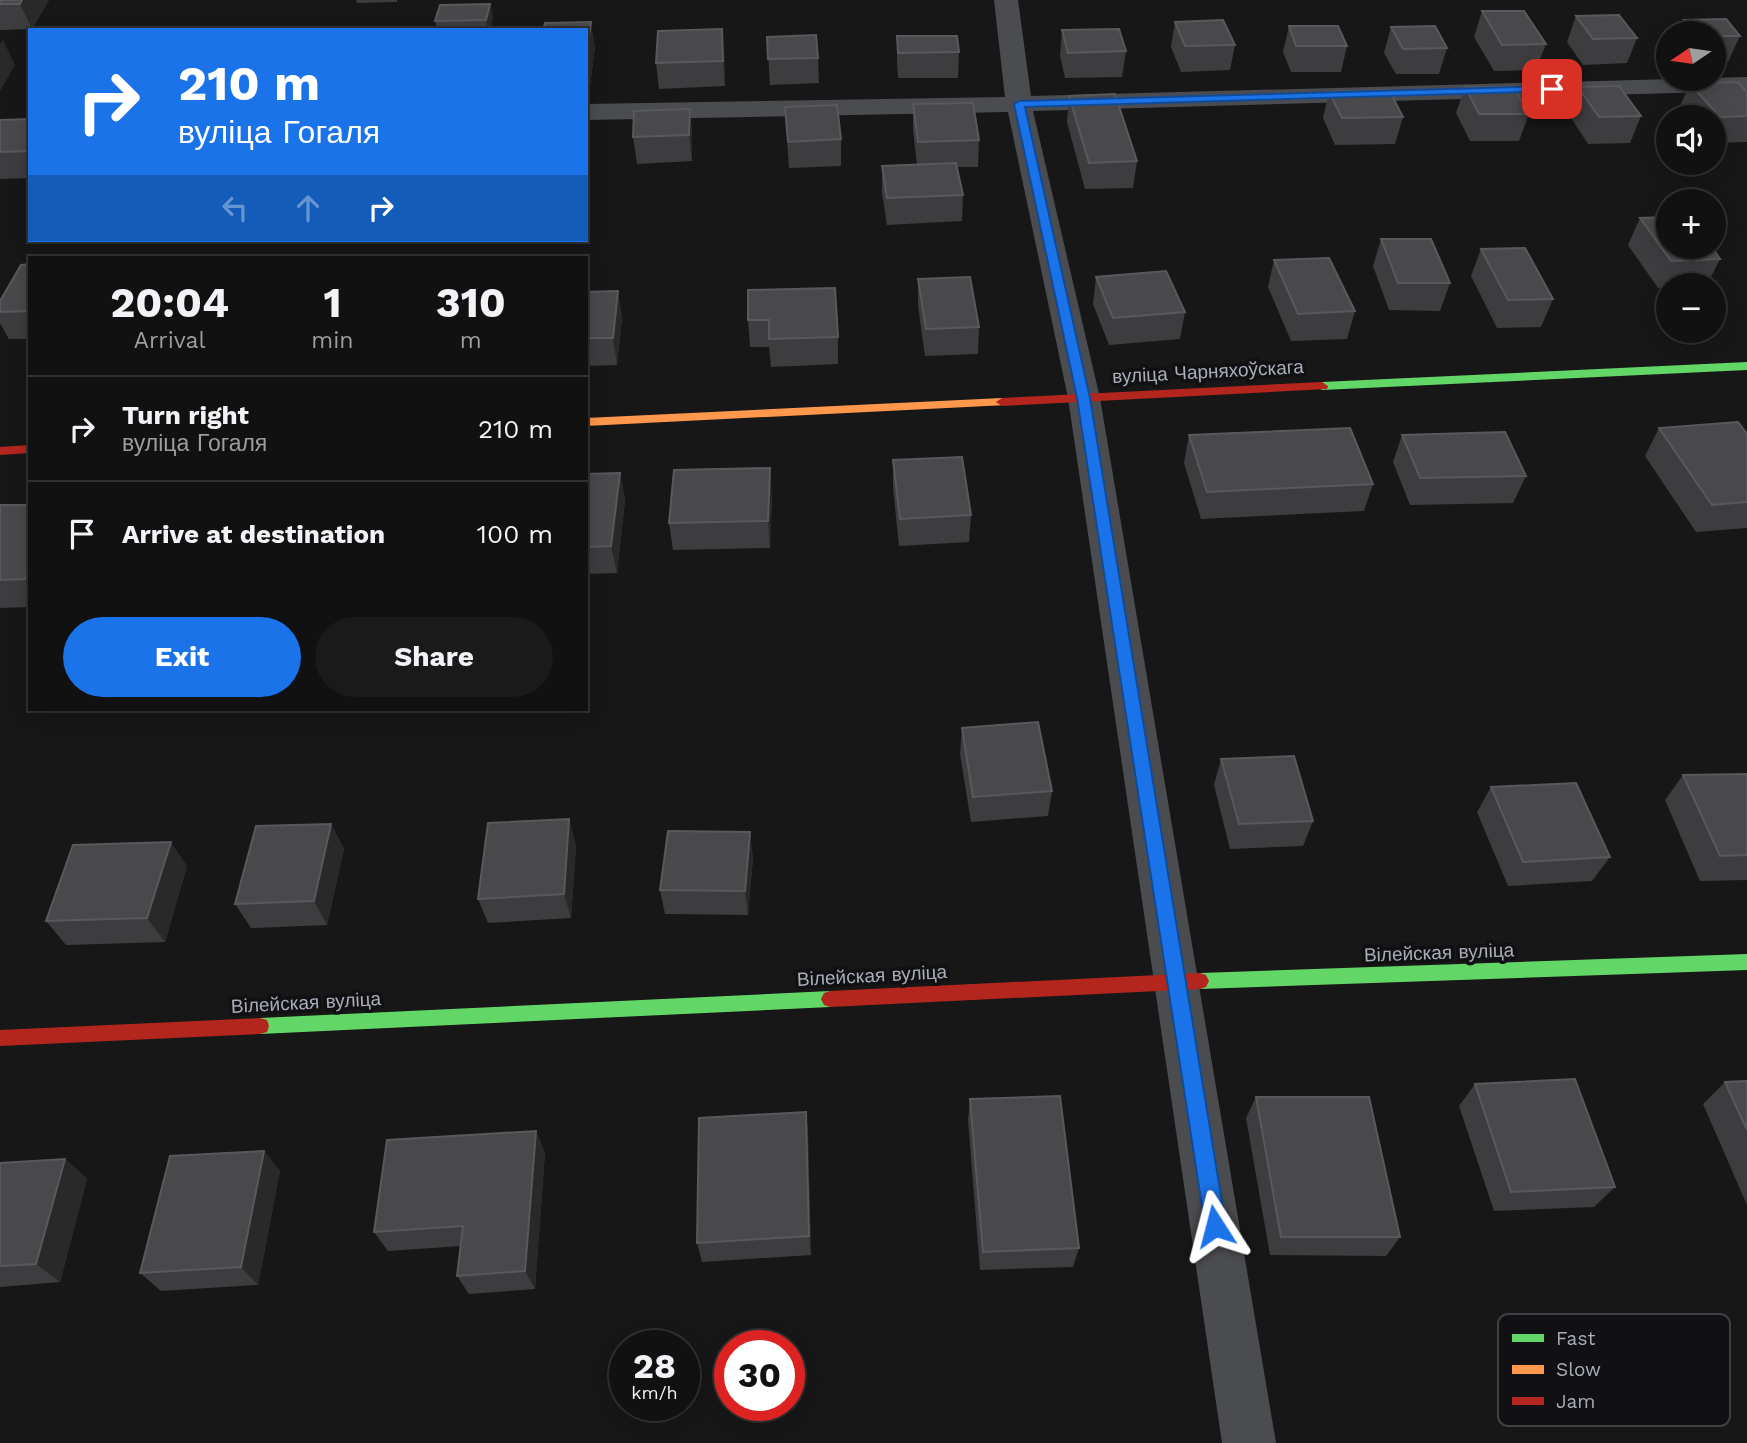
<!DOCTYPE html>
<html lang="en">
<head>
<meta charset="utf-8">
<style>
  :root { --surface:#111; --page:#1a1a1a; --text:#f1f3f6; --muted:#9c9d9f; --line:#303131; --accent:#1a73e8 }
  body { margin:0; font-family:"Work Sans",sans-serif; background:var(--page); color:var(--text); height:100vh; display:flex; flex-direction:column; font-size:26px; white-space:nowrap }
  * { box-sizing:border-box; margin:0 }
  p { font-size:23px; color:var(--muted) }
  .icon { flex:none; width:38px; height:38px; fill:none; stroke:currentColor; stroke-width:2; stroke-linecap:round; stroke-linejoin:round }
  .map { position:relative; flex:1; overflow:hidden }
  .drawer { position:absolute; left:28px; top:256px; width:560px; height:455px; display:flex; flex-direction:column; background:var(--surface); border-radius:0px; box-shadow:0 4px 18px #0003,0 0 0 2px var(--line) }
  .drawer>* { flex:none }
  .hud { position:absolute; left:28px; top:28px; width:560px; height:214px; border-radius:0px; box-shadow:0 4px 18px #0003,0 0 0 2px var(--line); background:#1a73e8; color:#fff; overflow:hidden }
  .needle { width:46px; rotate:257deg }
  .tools { position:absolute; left:1656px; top:21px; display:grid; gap:14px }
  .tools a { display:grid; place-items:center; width:70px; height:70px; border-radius:50%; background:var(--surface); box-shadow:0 4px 18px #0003,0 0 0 2px var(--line); font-size:35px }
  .speed { position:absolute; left:609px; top:1330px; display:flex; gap:14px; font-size:35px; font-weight:700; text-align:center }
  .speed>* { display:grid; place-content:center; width:91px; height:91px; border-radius:50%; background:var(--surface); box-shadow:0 4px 18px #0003,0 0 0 2px var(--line); line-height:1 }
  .speed small { font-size:18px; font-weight:400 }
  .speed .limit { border:10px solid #d22; background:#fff; color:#111 }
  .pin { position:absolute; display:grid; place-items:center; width:60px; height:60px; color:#fff; margin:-30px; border-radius:14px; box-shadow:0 4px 10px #0006 }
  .me { position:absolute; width:77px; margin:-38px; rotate:351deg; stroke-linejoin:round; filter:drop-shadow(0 0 5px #0008) }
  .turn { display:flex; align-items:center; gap:24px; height:147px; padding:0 35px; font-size:32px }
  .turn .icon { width:91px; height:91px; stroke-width:2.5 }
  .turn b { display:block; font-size:49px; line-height:60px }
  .lanes { display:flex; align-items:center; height:66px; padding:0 35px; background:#0003; justify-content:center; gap:35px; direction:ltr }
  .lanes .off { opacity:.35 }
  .eta { display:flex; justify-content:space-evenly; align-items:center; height:119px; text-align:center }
  .eta b { font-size:42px; font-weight:700; line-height:49px }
  .cta { display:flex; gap:14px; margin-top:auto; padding:14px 35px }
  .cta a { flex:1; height:80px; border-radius:42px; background:var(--accent); color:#fff; font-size:28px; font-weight:700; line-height:80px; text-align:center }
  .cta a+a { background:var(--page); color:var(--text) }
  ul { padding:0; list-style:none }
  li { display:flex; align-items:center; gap:21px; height:105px; padding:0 35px; border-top:2px solid var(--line) }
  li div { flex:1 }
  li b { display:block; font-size:26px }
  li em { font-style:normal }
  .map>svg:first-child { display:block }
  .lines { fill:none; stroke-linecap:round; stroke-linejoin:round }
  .street { fill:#4b4c50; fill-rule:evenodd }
  .fast { fill:#63d668; fill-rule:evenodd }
  .slow { fill:#ff974d; fill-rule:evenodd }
  .jam { fill:#b3261e; fill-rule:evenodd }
  .wall { fill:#3d3d3f }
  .shaded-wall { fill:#29292a }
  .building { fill:#49494c; stroke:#58595d; stroke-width:2 }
  .route { fill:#1a73e8; stroke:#114b97; stroke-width:2 }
  .labels { text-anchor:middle; stroke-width:7; stroke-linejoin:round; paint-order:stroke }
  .street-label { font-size:19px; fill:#a8adb8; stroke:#111113 }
  .key { fill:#111113; stroke:#3e4045; stroke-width:2 }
  .key-label { font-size:19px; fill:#a8adb8 }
</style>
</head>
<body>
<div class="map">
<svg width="1747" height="1443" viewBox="0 0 1747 1443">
  <rect width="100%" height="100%" fill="#171717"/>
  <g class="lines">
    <!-- street -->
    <polygon class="street" points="994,0 1018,0 1031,96 1747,77 1747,91 1033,111 1100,398 1276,1443 1222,1443 1068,398 1008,112 586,120 586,104 1005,97"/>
    <!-- fast -->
    <g class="fast">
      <polygon points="1747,362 1747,370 1322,390 1316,386 1322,382"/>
      <polygon points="1747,954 1747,970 1200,989 1194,987 1191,981 1194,975 1200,973"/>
      <polygon points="830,991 836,993 839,999 836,1005 830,1007 260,1034 253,1032 251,1026 253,1020 260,1018"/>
    </g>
    <!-- slow -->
    <polygon class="slow" points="1002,398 1008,402 1007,405 586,426 586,418"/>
    <!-- jam -->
    <g class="jam">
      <polygon points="1322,382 1328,386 1327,389 1002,406 996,402 1002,398"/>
      <polygon points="30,445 30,453 0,455 0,447"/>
      <polygon points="1200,973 1206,975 1209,981 1206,987 1200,989 830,1007 824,1005 821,999 824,993 830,991"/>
      <polygon points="260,1018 267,1020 269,1026 267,1032 260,1034 0,1046 0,1030"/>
    </g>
  </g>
  <!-- wall -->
  <g class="wall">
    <polygon points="0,0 49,0 32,29 0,30"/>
    <polygon points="356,0 397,0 397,2 357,3"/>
    <polygon points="490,4 493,17 490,30 438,30 435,21"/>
    <polygon points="1482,11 1546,44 1536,70 1494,71 1474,37"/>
    <polygon points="1576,16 1637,38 1627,63 1583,65 1567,42"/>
    <polygon points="1684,20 1740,36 1728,62 1713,62 1713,33 1678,33"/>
    <polygon points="1175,22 1235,45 1230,70 1181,72 1171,47"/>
    <polygon points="1289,26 1347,46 1341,72 1291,72 1283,52"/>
    <polygon points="1391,27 1447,48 1439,74 1396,74 1384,53"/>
    <polygon points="586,30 595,47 590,86 586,86"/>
    <polygon points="1062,30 1126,51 1122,77 1065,78 1060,56"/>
    <polygon points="897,36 959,52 958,78 898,78 897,62"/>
    <polygon points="767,37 818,58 819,83 770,85"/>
    <polygon points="724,55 725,86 659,89 656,63"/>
    <polygon points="1690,84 1747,92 1747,142 1713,143 1713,117 1685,117 1678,110"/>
    <polygon points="1465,87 1529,114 1519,141 1470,141 1456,113"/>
    <polygon points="1578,87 1641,116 1630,143 1588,144 1568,113"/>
    <polygon points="1329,92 1403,117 1395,144 1335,145 1323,118"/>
    <polygon points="1069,96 1137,161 1133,188 1085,189 1067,122"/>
    <polygon points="913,104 979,140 978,167 957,167 963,195 962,221 887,225 882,193 882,166 917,165 913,130"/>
    <polygon points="785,107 841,139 841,166 789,168"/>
    <polygon points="690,109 692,135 692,161 637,164 633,137"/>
    <polygon points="30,119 30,178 0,179 0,120"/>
    <polygon points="1640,218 1720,259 1707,285 1668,285 1668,287 1658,288 1628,245"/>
    <polygon points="1381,239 1450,283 1440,311 1389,310 1373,266"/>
    <polygon points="1481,249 1553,299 1541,327 1497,328 1471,276"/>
    <polygon points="1274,260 1355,311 1347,339 1291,341 1268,287"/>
    <polygon points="30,264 30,339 9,339 0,323 0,301"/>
    <polygon points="1096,277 1185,312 1180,339 1109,345 1093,304"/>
    <polygon points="918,279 979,327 978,354 925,356 918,306"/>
    <polygon points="748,290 838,337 838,364 771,367 769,347 750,347 748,320"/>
    <polygon points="618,291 622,318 617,365 586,366 586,292"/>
    <polygon points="1659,428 1747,434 1747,528 1696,532 1645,456"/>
    <polygon points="1189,435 1373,484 1364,511 1201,519 1184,463"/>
    <polygon points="1402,435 1526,476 1513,503 1410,505 1393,462"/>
    <polygon points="893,460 971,515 969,542 899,546 893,487"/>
    <polygon points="620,473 625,500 617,573 586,574 586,474"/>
    <polygon points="772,496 770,548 673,550 669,523"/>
    <polygon points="0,505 30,505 30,607 0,608"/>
    <polygon points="962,728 1052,791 1048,816 971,822 960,754"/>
    <polygon points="1221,759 1313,821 1303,846 1230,849 1214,785"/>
    <polygon points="1747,774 1747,880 1700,881 1665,800 1683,775"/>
    <polygon points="1491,787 1610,857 1592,881 1508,886 1477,812"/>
    <polygon points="331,824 344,849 327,925 251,928 235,904"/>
    <polygon points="576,844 571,918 488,923 478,899"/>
    <polygon points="753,857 748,915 665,914 660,890"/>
    <polygon points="187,866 165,942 66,945 46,921"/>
    <polygon points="1747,1081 1747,1205 1703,1104 1725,1082"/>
    <polygon points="1475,1084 1615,1187 1594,1207 1494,1211 1459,1106"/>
    <polygon points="1256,1097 1400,1237 1386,1256 1270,1255 1246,1118"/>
    <polygon points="970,1099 1079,1248 1073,1267 980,1270 968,1120"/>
    <polygon points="806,1112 808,1133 811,1255 702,1262 697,1243"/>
    <polygon points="264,1151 280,1171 258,1285 161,1291 140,1273"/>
    <polygon points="545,1152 535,1289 469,1294 457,1276 461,1246 388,1251 374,1232"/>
    <polygon points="65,1159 87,1179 60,1282 0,1287 0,1163"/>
  </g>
  <!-- shaded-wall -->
  <g class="shaded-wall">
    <polygon points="22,0 49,0 32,29 20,4"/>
    <polygon points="490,4 493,17 490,30 488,30 486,20"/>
    <polygon points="591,22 595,47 590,86 586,57"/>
    <polygon points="722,29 724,55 725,86 723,61"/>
    <polygon points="3,40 15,65 0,91 0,44"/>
    <polygon points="690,109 692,135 692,161 689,135"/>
    <polygon points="618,291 622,318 617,365 613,338"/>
    <polygon points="770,468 772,496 770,548 768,521"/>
    <polygon points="620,473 625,500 617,573 611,546"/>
    <polygon points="30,569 30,587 25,579"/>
    <polygon points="569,819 576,844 571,918 564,894"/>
    <polygon points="331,824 344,849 327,925 314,901"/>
    <polygon points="750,832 753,857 748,915 745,891"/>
    <polygon points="171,842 187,866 165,942 147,918"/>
    <polygon points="806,1112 808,1133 811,1255 809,1236"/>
    <polygon points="536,1131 545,1152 535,1289 525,1271"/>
    <polygon points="264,1151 280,1171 258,1285 241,1267"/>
    <polygon points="65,1159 87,1179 60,1282 36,1264"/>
  </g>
  <!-- building -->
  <g class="building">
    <polygon points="0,0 22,0 20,4 0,4"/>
    <polygon points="490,4 486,20 435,21 440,5"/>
    <polygon points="1482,11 1524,11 1546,44 1502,45"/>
    <polygon points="1619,15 1637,38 1593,39 1576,16"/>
    <polygon points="1726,19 1740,36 1713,36 1713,33 1694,33 1684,20"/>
    <polygon points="1223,20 1235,45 1185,46 1175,22"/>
    <polygon points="591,22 586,57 586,30 543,30 545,23"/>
    <polygon points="1289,26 1338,26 1347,46 1296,46"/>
    <polygon points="1435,26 1447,48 1403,49 1391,27"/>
    <polygon points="722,29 723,61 656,63 658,31"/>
    <polygon points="1119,29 1126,51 1068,53 1062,30"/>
    <polygon points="816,35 818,58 768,59 767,37"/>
    <polygon points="897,36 957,36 959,52 898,53"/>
    <polygon points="1738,82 1747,92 1747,116 1720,117 1690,84"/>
    <polygon points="1619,86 1641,116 1599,117 1578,87"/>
    <polygon points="1465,87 1514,87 1529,114 1479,114"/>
    <polygon points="1389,90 1403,117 1342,118 1329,92"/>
    <polygon points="1115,94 1137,161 1089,163 1069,96"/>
    <polygon points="973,103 979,140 918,142 913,104"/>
    <polygon points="837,105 841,139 788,142 785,107"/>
    <polygon points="690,109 689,135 633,137 634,111"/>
    <polygon points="30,119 30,151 0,152 0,120"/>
    <polygon points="956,163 963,195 887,198 882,166"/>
    <polygon points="1668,217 1668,247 1712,247 1720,259 1671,261 1640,218"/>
    <polygon points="1381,239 1431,239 1450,283 1398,283"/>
    <polygon points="1525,248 1553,299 1508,300 1481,249"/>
    <polygon points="1329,258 1355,311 1298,314 1274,260"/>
    <polygon points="30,264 30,311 0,312 0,301 21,265"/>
    <polygon points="1166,271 1185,312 1113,318 1096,277"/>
    <polygon points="970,277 979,327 926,329 918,279"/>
    <polygon points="835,288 838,337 769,339 769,320 748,320 748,290"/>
    <polygon points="618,291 613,338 586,338 586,292"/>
    <polygon points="1738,422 1747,434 1747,502 1712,505 1659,428"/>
    <polygon points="1350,428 1373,484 1207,492 1189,435"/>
    <polygon points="1505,432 1526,476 1420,478 1402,435"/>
    <polygon points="962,457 971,515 900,519 893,460"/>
    <polygon points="770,468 768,521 669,523 674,470"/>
    <polygon points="620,473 611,546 586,547 586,474"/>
    <polygon points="0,505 30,505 30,569 25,579 0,580"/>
    <polygon points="1038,722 1052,791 973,797 962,728"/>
    <polygon points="1294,756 1313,821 1239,824 1221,759"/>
    <polygon points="1747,774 1747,855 1720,856 1683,775"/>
    <polygon points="1576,783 1610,857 1523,862 1491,787"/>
    <polygon points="569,819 564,894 478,899 488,823"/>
    <polygon points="331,824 314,901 235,904 256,826"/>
    <polygon points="668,831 750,832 745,891 660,890"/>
    <polygon points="171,842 147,918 46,921 73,845"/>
    <polygon points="1575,1079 1615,1187 1511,1192 1475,1084"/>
    <polygon points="1747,1081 1747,1130 1725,1082"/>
    <polygon points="1060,1096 1079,1248 983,1252 970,1099"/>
    <polygon points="1256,1097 1369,1097 1400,1237 1281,1237"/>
    <polygon points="806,1112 809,1236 697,1243 699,1118"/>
    <polygon points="536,1131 525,1271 457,1276 463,1226 374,1232 387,1140"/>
    <polygon points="264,1151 241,1267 140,1273 170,1156"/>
    <polygon points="65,1159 36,1264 0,1266 0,1163"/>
  </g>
  <!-- route -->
  <polygon class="route" points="1552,86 1557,89 1556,91 1025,107 1090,398 1226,1226 1223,1233 1215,1236 1208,1233 1205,1226 1077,398 1014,104 1019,101"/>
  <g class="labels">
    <!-- street labels -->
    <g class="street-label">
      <text transform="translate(1208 371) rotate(-3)" y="7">вуліца Чарняхоўскага</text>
      <text transform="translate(1439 952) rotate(-2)" y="7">Вілейская вуліца</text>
      <text transform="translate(872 975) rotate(-3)" y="7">Вілейская вуліца</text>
      <text transform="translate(306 1002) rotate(-3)" y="7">Вілейская вуліца</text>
    </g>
  </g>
  <!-- legend -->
  <rect x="1498" y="1314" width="232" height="112" rx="10" class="key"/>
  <rect x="1512" y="1334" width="32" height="8" fill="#63d668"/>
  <rect x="1512" y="1365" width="32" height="9" fill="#ff974d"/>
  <rect x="1512" y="1397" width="32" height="8" fill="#b3261e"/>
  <g class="key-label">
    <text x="1556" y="1345">Fast</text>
    <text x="1556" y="1376">Slow</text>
    <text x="1556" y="1408">Jam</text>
  </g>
</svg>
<div class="tools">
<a><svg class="needle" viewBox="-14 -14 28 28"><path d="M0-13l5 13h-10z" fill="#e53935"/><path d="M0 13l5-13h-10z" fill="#9c9d9f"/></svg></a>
<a><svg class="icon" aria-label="sound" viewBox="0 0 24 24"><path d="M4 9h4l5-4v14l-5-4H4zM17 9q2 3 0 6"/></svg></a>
<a>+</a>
<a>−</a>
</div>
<div class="speed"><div>28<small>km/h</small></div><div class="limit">30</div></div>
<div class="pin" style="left:1552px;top:89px;background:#d93025"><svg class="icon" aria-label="arrive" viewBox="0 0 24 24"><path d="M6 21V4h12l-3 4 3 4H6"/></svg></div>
<svg class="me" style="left:1215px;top:1226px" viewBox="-20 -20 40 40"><path d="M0-17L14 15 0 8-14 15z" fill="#1a73e8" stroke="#fff" stroke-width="4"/></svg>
<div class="hud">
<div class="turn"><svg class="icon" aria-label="right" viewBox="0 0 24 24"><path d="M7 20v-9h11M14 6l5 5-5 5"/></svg><div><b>210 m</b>вуліца Гогаля</div></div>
<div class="lanes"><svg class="icon off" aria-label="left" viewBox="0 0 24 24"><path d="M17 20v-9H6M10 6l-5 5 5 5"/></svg><svg class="icon off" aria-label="ahead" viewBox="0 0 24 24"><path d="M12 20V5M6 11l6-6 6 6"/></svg><svg class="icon" aria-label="right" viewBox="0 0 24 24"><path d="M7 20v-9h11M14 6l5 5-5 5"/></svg></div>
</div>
<section class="drawer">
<div class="eta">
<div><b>20:04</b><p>Arrival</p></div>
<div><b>1</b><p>min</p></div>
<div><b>310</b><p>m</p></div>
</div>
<ul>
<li><svg class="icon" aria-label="right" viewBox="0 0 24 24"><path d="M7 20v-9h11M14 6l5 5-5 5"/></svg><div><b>Turn right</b><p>вуліца Гогаля</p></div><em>210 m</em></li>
<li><svg class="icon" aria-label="arrive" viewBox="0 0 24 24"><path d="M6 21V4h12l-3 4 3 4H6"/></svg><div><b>Arrive at destination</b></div><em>100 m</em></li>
</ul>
<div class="cta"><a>Exit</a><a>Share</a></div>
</section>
</div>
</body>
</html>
